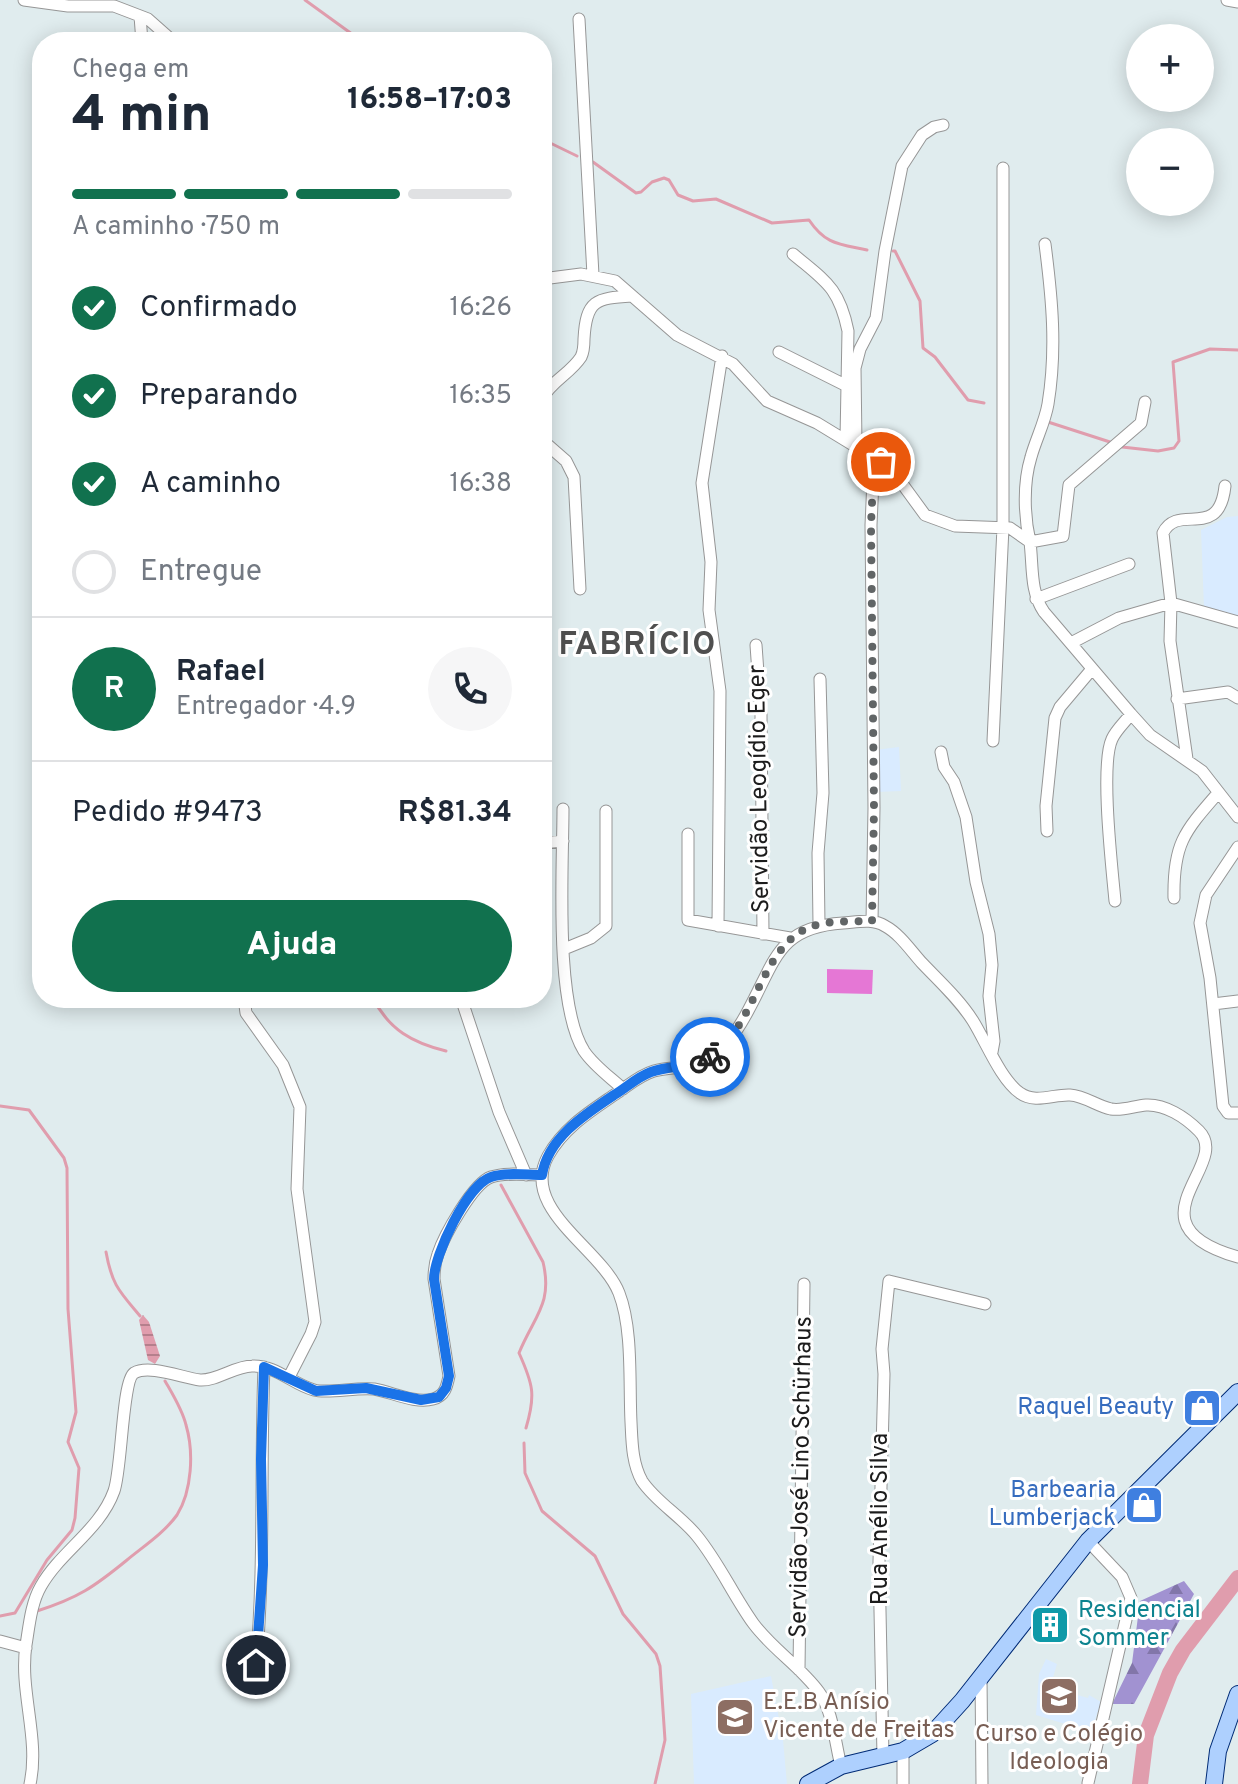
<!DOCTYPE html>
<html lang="pt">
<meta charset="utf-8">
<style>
:root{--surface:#fff;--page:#f6f6f7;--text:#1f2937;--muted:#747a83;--line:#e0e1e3;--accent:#11714e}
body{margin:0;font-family:Overpass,sans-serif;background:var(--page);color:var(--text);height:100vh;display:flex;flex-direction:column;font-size:30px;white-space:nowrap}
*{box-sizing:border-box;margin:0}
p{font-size:26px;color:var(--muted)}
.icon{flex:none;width:44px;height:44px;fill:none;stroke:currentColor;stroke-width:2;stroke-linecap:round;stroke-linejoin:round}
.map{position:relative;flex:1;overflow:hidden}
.drawer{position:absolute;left:32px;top:32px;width:520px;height:976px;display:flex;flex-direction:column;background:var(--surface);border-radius:32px;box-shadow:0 4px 20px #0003}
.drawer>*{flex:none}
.tools{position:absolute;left:1126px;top:24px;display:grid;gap:16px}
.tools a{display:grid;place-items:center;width:88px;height:88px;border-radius:50%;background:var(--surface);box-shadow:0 4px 20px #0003;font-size:40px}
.pin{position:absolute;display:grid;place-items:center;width:68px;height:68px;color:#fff;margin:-34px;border:4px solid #fff;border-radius:50%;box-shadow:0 2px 8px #0007}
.courier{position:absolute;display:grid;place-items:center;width:80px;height:80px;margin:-40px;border:6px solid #1a73e8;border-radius:50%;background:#fff;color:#222;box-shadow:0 2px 10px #0007}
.overview em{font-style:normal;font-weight:800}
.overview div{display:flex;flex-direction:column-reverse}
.overview{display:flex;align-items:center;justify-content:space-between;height:136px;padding:0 40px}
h1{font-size:52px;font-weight:800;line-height:60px}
.bar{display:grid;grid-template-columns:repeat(4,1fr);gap:12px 8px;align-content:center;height:96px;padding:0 40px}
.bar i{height:10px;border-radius:6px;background:var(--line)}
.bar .selected{background:var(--accent)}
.bar p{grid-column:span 4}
.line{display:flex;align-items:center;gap:20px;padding:0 40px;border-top:2px solid var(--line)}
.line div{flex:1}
.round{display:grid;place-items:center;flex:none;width:84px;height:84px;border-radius:42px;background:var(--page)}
ol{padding:0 40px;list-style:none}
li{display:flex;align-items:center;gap:24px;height:88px}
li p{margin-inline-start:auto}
li .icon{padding:8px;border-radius:50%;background:var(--accent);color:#fff;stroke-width:4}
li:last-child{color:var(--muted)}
li i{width:44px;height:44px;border:4px solid var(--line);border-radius:50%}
.button{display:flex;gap:16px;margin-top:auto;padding:16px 40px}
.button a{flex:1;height:92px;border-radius:48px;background:var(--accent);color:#fff;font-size:32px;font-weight:800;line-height:92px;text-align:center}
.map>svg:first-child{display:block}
.education{fill:#d9ebff}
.forest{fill:url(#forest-firs)}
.pitch{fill:#e577d5}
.water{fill:url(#water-rules)}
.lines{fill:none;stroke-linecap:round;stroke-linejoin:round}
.stream{stroke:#e09dad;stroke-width:3}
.river{stroke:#e09dad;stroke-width:16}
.street-casing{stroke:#969696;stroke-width:13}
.secondary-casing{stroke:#002b76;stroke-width:18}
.street{stroke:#fff;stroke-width:11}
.secondary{stroke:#aed0fe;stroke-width:16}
.done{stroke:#616566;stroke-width:8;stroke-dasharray:0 14.4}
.route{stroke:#1a73e8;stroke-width:10}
.labels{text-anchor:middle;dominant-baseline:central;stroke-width:6;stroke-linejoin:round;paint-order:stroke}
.street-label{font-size:24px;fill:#1c1c1c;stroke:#fff}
.shop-label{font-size:24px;fill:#366cbe;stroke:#fff;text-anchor:end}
.culture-label{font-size:24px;fill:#0d838f;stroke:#fff;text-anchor:start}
.education-label{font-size:24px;fill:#785e54;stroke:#fff;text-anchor:start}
.district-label{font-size:32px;font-weight:bold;letter-spacing:2px;fill:#4f4f4f;stroke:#fff}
</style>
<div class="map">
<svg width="1238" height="1784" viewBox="0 0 1238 1784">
<defs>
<pattern id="forest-firs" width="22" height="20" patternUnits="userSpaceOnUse" patternTransform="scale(2)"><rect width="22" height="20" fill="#a192d1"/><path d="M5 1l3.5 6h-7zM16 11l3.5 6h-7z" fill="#8276a9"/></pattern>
<pattern id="water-rules" width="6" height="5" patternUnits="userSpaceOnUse" patternTransform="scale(2)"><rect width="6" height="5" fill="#e09dad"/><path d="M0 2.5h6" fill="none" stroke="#b57f8c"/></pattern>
</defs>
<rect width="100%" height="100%" fill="#e0ecee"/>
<path class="education" d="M 1238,516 L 1238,617 L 1204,608 L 1201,530 L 1227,517 Z
M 899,747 L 901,791 L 876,792 L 875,750 Z
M 1046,1659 L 1057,1664 L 1050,1687 L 1088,1698 L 1089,1695 L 1101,1702 L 1091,1732 L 1036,1715 L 1039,1674 Z
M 771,1676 L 783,1740 L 787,1784 L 694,1784 L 691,1694 Z"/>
<path class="forest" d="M 1184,1581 L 1194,1594 L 1134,1704 L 1112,1704 L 1132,1663 L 1140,1601 Z"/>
<path class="pitch" d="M 827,969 L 873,970 L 872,994 L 827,993 Z"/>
<path class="water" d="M 143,1315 L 149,1322 L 160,1356 L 155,1364 L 148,1360 L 139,1320 Z"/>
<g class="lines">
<path class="stream" d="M 305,0 L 363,42
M 542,139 L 577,156
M 593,162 L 636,193 L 641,192 L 652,182 L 664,178 L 669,180 L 678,195 L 693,201 L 716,199 L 772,223 L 809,220 C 826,245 839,244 867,250
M 893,251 L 895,251 L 920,301 L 923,348 L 935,357 L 968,400 L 984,403
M 1048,422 L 1110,442
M 1122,447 L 1158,451 L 1174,448 L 1179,441 L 1173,362 L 1210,349 L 1238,350
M 373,998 C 389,1030 413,1043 446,1051
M 0,1106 L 29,1110 L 64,1158 L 67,1168 L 68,1309 L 76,1412 L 68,1442 L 79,1468 L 75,1518 L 72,1530 L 47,1560 L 15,1613 L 0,1616
M 501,1185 L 543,1262 C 553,1304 534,1316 519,1353 C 533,1384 536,1395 526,1428
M 106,1252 C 112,1285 119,1291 140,1316
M 524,1443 L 525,1473 L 542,1511 L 595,1556 L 623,1614 L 656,1654 L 660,1666 L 665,1740 L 655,1784
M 37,1611 C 78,1598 94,1587 127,1560 C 144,1546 164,1533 177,1515 C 192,1491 194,1452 186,1425 C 182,1409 173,1395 165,1381"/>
<path class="river" d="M 1140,1784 L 1146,1735 L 1170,1673 L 1183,1650 L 1238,1578"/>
<defs>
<path id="street" d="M 24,0 L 68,6 L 114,6 L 148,19 L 174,42
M 1227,0 L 1238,2
M 140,16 L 142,42
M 579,19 L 593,275
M 1045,244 C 1052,298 1057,349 1048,404 C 1045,422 1036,439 1031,457 C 1023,483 1024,516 1030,542 L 1063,536 L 1069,485 L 1141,423 L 1145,402
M 793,254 C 825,281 839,287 848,331 L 846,439
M 542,279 L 581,274 L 615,281 L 677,335 L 733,364 L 767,401 L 817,423 L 881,462 L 898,478 L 925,515 L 955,526 L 1010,528 L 1030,542 C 1033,566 1030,592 1044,612 L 1131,714 L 1150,735 L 1202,771 L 1238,817
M 779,352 L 845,385
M 542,399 C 551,381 570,374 581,357 C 584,351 584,345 584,339 C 586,300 596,298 632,296
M 542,440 L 566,461 L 574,477 L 580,589
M 856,445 L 855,368 L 860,349 L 876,318 L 885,251 L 902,166 L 922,135 L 934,127 L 943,125
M 1036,599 L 1129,564
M 1071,643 L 1119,618 L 1171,603 L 1238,622
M 756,645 L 761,715 L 763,934
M 1177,699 L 1228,692 L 1238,698
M 993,741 L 1003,527 L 1003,168
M 941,752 L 944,767 L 954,782 L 966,817 L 976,882 L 989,934 L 992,965 L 989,996 L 994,1041 L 992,1052
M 1187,759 L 1170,641 L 1171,603 L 1163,533 C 1178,502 1219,542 1225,486
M 563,809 C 563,867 554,1003 584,1051 C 594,1066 610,1077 623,1089
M 1047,831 L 1046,806 L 1055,718 L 1060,707 L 1092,669
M 688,834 L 688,920 L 790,938
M 542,843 L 563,841
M 1238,847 L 1206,895 L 1200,923 L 1210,978 L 1223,1106 L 1228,1113 L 1238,1113
M 1174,898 C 1173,844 1184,832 1218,793
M 1115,901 C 1112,868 1100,765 1112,739 C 1116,730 1125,722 1131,714
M 872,921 L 874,808 L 871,525 L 874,458
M 819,924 L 818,853 L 823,793 L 820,679
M 718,926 L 720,691 L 709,610 L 711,562 L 702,483 L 722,356
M 564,949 L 591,938 L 606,926 L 606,811
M 244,998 L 246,1013 L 283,1065 L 300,1107 L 297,1189 L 315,1322 L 311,1334 L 289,1377
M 461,998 L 499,1112 L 526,1175
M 1213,1004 L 1238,1001
M 1088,1541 L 1122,1577 L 1131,1598 L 1088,1783
M 0,1641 L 26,1648
M 256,1665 C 265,1566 260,1467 264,1367
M 799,1670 L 804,1284
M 981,1676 L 982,1784
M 903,1751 L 903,1784
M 883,1757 L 879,1562 L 884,1374 L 882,1349 L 889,1281 L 985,1304
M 841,1766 C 835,1743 833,1711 819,1692 C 800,1666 772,1649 753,1623 C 733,1595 719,1563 697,1536 C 681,1516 656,1502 642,1481 C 632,1463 632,1442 631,1422 C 629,1383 633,1329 619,1293 C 602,1249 519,1209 548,1156 C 564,1127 591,1111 617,1093 C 629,1085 640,1075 654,1071 C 665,1068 677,1068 688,1066 C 719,1060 736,1034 749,1009 C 776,959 779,927 843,923 C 857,922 873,918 885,926 C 900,934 911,951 922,963 C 940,982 959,999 973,1021 C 986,1042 1001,1080 1020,1093 C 1035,1104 1054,1094 1070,1095 C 1085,1096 1097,1106 1111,1109 C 1123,1111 1134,1106 1146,1105 C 1165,1104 1185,1117 1199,1131 C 1233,1165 1123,1224 1238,1257
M 30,1784 C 40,1738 19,1691 26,1645 C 29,1627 31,1603 41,1586 C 61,1551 100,1530 114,1491 C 122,1469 122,1381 134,1373 C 149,1364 183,1378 200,1380 C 217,1381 235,1366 252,1366 C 276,1365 292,1384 314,1390 C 328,1394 356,1387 374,1389 C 392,1392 415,1404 433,1399 C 445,1396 447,1386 449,1376 L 434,1279 C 434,1270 435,1262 438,1254 C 444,1236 473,1183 491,1177 C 507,1172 526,1175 542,1175"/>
<path id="secondary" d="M 808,1784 L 841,1766 L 903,1751 L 932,1734 L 962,1701 L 1088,1541 L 1238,1392
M 1214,1784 L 1218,1751 L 1238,1694"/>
</defs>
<use href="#street" class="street-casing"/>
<use href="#secondary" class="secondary-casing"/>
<use href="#street" class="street"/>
<use href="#secondary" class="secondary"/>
</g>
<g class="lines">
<path class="done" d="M 710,1057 C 758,1025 760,941 816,925 C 834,920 854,922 872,921 L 874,808 L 871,525 L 874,458 L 881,462"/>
<path class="route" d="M 256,1665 L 263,1565 L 261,1459 L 264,1367 L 316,1391 L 366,1388 L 421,1400 L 439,1397 L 446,1388 L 449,1376 L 434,1279 C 434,1255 467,1185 491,1177 C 507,1172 526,1175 542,1175 C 548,1138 584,1115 614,1095 C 626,1088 637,1077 651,1072 C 670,1065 691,1068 710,1057"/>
</g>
<defs>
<symbol id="shop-square" viewBox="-11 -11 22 22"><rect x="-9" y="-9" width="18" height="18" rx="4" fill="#3f7fe0" stroke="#fff"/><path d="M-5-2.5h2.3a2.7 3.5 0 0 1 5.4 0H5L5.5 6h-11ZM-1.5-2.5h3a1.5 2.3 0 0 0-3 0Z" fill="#fff"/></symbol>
<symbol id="building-square" viewBox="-11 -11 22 22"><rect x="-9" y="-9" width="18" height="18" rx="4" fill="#0f9aa8" stroke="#fff"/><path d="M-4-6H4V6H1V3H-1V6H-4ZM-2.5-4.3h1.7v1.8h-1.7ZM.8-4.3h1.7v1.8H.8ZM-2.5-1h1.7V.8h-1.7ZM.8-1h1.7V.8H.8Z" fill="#fff"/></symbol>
<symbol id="school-square" viewBox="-11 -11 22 22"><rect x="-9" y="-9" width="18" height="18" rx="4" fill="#8d6e63" stroke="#fff"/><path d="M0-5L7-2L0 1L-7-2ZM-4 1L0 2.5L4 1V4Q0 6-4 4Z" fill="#fff"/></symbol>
</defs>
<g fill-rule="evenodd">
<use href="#shop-square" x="1180" y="1386" width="44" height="44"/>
<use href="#shop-square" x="1122" y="1483" width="44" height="44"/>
<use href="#building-square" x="1028" y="1603" width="44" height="44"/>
<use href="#school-square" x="1037" y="1674" width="44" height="44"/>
<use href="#school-square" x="713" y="1695" width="44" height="44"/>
</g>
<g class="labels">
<g class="street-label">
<text transform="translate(760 789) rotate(-91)">Servidão Leogídio Eger</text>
<text transform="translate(802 1477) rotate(-89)">Servidão José Lino Schürhaus</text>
<text transform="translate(881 1519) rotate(-90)">Rua Anélio Silva</text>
</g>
<g class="shop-label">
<text x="1174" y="1408">Raquel Beauty</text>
<text x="1116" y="1491">Barbearia<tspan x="1116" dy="28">Lumberjack</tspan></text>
</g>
<g class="culture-label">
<text x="1078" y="1611">Residencial<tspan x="1078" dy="28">Sommer</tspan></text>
</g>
<g class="education-label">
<text x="763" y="1703">E.E.B Anísio<tspan x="763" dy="28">Vicente de Freitas</tspan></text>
<text x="1059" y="1735" text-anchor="middle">Curso e Colégio<tspan x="1059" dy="28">Ideologia</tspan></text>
</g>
<g class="district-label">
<text x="638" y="646">FABRÍCIO</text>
</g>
</g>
</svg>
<div class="tools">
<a>+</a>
<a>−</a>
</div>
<div class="pin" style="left:881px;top:462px;background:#ea580c"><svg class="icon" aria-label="bag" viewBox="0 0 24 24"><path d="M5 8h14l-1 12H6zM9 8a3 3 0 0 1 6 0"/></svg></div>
<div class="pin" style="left:256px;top:1665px;background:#1f2937"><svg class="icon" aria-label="home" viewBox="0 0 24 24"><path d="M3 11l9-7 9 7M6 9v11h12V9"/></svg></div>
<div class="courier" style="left:710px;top:1057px"><svg class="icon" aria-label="bike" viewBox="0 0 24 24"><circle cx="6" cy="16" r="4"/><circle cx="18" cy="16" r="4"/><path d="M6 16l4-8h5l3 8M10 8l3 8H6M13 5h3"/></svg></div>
<section class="drawer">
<div class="overview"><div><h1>4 min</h1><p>Chega em</p></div><em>16:58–17:03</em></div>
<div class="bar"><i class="selected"></i><i class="selected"></i><i class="selected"></i><i></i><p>A caminho · 750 m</p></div>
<ol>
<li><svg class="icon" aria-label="check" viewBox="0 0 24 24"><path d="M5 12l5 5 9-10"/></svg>Confirmado<p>16:26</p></li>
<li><svg class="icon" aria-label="check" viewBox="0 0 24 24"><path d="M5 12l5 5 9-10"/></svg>Preparando<p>16:35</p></li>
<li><svg class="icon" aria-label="check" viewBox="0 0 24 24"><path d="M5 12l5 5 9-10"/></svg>A caminho<p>16:38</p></li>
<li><i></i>Entregue</li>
</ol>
<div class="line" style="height:144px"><b class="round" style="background:var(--accent);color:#fff">R</b><div><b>Rafael</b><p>Entregador · 4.9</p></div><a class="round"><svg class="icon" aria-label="phone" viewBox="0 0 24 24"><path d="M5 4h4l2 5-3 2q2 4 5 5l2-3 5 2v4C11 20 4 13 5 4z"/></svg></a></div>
<div class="line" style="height:104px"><div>Pedido #9473</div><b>R$81.34</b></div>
<div class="button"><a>Ajuda</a></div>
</section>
</div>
